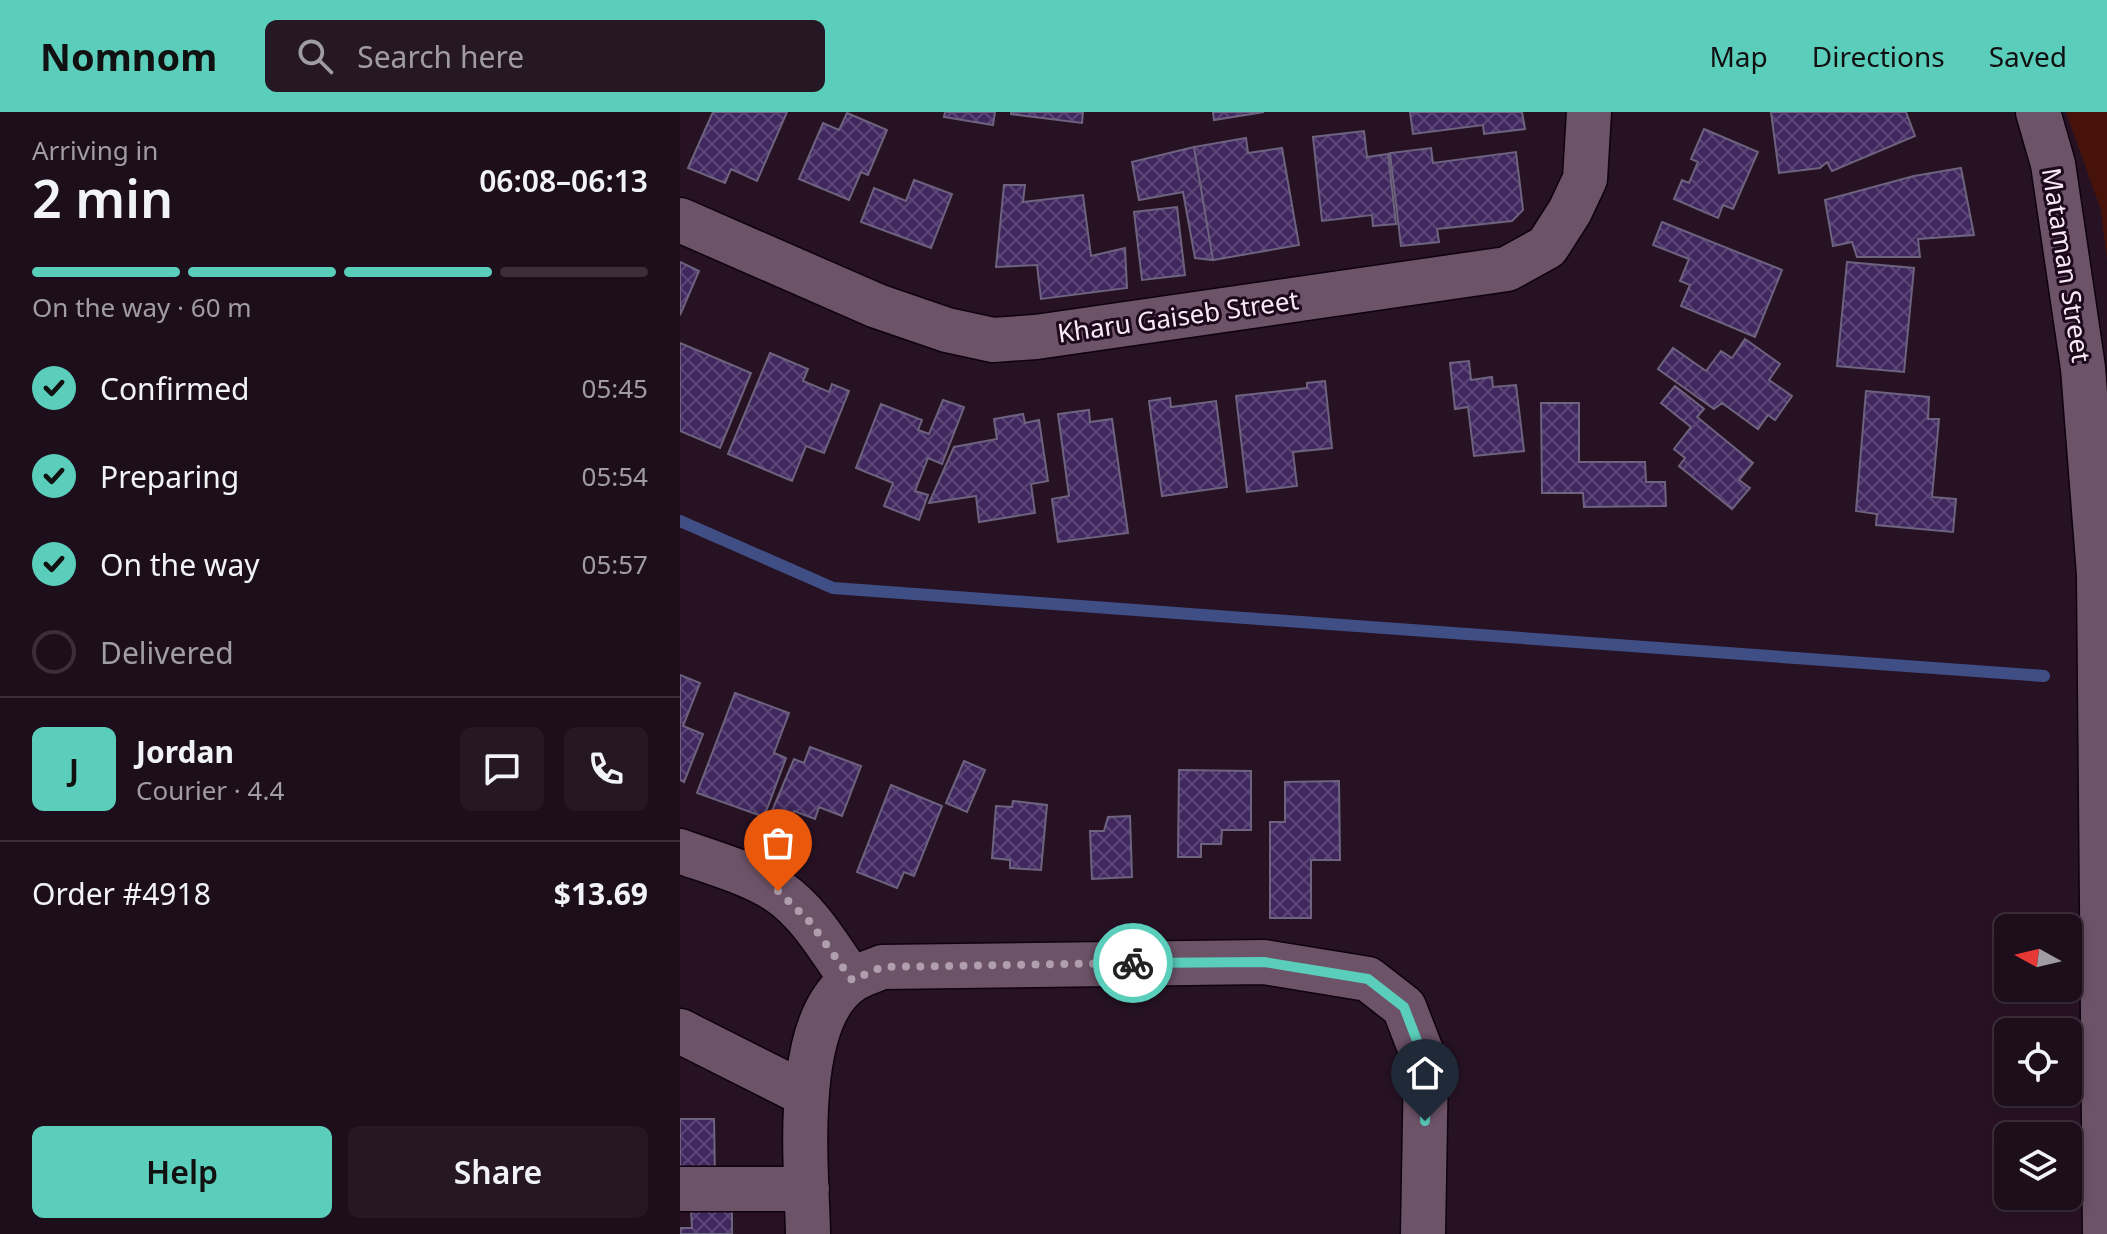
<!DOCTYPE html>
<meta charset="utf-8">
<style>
:root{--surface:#1d0e1b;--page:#251724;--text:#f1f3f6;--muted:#a09ca3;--line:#3b2e3a;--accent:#5bcebb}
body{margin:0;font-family:"Noto Sans",sans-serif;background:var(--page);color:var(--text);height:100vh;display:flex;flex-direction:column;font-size:30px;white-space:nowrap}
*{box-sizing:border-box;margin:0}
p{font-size:26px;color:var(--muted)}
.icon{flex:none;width:44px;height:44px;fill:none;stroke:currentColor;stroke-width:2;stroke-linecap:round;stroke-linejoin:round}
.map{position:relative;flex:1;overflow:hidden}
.side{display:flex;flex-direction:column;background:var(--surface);width:680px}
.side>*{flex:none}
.needle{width:52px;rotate:278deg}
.tools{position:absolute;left:1314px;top:802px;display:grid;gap:16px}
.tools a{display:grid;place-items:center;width:88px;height:88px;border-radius:12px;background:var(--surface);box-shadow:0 4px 12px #0003,0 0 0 2px var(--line);font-size:40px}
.pin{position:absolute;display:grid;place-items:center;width:68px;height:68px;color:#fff;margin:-82px -34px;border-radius:50% 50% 50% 0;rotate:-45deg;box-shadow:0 0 8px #0007}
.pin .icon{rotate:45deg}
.courier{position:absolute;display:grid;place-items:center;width:80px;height:80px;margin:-40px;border:6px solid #5bcebb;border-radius:50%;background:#fff;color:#222;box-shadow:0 2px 10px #0007}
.head em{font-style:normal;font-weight:600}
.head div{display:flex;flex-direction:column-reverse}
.head{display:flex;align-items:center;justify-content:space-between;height:136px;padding:0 32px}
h1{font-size:52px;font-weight:600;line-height:60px}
.bar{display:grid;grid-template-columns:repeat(4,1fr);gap:12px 8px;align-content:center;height:96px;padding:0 32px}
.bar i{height:10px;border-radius:6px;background:var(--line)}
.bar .selected{background:var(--accent)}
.bar p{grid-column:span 4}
.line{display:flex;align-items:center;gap:20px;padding:0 32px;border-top:2px solid var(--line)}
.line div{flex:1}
.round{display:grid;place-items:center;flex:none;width:84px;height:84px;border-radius:12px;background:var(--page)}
ol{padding:0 32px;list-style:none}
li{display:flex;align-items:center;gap:24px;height:88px}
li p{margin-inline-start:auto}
li .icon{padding:8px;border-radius:50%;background:var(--accent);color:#111;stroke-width:4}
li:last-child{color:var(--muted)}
li i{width:44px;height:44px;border:4px solid var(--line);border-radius:50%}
.action{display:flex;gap:16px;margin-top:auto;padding:16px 32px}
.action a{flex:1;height:92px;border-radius:12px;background:var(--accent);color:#111;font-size:32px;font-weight:600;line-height:92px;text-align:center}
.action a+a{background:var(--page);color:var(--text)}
header{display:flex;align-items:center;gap:48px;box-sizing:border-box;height:112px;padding:0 40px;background:var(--accent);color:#111}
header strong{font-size:38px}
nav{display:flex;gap:44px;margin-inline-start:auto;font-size:28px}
.search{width:560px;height:72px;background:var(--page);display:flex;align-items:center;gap:20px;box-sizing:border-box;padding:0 28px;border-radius:12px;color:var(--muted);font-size:30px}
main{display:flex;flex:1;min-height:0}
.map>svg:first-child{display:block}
.green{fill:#471209}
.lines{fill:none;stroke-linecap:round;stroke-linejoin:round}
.stream{stroke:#404e86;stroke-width:12}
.building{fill:url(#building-cross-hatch);stroke:#6d637f;stroke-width:2}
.minor-casing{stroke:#0f010d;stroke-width:47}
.minor{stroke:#6d5368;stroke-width:44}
.done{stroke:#b09eac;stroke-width:8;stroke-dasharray:0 14.4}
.route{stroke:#5bcebb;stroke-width:10}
.labels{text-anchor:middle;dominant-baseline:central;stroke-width:6;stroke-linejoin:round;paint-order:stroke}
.street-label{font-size:26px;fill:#f9e9f6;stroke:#1d091b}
</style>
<header>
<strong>Nomnom</strong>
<div class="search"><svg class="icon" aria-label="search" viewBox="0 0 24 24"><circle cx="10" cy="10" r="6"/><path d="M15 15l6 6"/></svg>Search here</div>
<nav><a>Map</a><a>Directions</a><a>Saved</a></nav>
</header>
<main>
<section class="side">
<div class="head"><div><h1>2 min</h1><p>Arriving in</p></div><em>06:08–06:13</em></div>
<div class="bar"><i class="selected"></i><i class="selected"></i><i class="selected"></i><i></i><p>On the way · 60 m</p></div>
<ol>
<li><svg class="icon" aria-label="check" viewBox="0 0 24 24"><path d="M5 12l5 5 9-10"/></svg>Confirmed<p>05:45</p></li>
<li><svg class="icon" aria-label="check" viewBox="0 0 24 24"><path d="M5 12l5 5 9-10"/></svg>Preparing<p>05:54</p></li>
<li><svg class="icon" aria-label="check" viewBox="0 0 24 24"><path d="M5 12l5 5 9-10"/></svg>On the way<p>05:57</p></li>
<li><i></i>Delivered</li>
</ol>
<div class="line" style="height:144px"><b class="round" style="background:var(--accent);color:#111">J</b><div><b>Jordan</b><p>Courier · 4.4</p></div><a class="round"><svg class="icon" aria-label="chat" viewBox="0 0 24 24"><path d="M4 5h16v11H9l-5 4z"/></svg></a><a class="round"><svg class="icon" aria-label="phone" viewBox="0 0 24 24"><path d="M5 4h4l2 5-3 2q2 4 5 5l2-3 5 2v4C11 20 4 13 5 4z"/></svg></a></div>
<div class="line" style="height:104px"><div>Order #4918</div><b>$13.69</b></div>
<div class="action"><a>Help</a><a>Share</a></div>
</section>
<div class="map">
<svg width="1427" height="1122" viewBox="0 0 1427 1122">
<defs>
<pattern id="building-cross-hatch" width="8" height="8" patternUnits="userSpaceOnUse" patternTransform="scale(2)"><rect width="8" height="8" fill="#40285f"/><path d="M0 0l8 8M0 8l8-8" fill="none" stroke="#5c4777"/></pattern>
</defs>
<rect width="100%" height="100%" fill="#271224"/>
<path class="green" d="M 1386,0 L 1427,0 L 1427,149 L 1421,98 Z"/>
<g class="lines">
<path class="stream" d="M 0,409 L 153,476 L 1364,564"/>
</g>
<path class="building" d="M 33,0 L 107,0 L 77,69 L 51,57 L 45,71 L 8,56 Z
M 265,0 L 315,0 L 313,13 L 264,5 Z
M 331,0 L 403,0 L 402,11 L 331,2 Z
M 533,0 L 584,0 L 534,8 Z
M 730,0 L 842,0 L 845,17 L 804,22 L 803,13 L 733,22 Z
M 1091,0 L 1226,0 L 1235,24 L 1152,59 L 1147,50 L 1140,56 L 1099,61 Z
M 167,1 L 207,18 L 188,63 L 181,60 L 169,88 L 119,67 L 143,11 L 159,18 Z
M 1024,17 L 1078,40 L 1053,97 L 1043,93 L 1038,106 L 994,87 L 1002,68 L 1009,71 L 1018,50 L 1011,47 Z
M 684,19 L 687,45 L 708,42 L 716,112 L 693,114 L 692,103 L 642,109 L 633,25 Z
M 566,26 L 568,41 L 602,36 L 619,133 L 533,148 L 514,35 Z
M 514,35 L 533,148 L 515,146 L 503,80 L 459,88 L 452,50 Z
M 751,36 L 753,51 L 836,40 L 843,98 L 832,109 L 757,117 L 759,130 L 721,134 L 710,41 Z
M 1281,56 L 1294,123 L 1238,127 L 1240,145 L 1177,145 L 1172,130 L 1153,134 L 1145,88 L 1234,64 Z
M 234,68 L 272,82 L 251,136 L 181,110 L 194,76 L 226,89 Z
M 324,73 L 345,73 L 343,90 L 403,83 L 411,144 L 445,136 L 447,176 L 361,187 L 357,153 L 316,155 Z
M 497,95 L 505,163 L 462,168 L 454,100 Z
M 982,110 L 1102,158 L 1075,225 L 1001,194 L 1010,173 L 1000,169 L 1009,147 L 973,133 Z
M 0,150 L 19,159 L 0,203 Z
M 1167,150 L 1234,156 L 1224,260 L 1157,254 Z
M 1065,227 L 1100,252 L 1089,268 L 1112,284 L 1095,308 L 1088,303 L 1078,317 L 1042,291 L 1034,297 L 978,257 L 993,236 L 1026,259 L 1041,239 L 1052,246 Z
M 0,231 L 71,261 L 40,336 L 0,319 Z
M 90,241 L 128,257 L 123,269 L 149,280 L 152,272 L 169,279 L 144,341 L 126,334 L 112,369 L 48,342 Z
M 789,249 L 791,268 L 812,265 L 813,275 L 836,273 L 844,339 L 794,344 L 788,295 L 775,297 L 770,251 Z
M 645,269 L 652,336 L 613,340 L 617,374 L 567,380 L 556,284 L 627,276 L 627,271 Z
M 995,274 L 1024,297 L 1017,305 L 1073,351 L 1059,368 L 1070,376 L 1052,397 L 999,354 L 1005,346 L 994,337 L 1011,315 L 981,291 Z
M 1186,279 L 1249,285 L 1248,307 L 1259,307 L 1252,385 L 1276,387 L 1273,420 L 1196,413 L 1197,402 L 1176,399 Z
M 490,286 L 491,295 L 536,289 L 547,375 L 482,384 L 469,289 Z
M 263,288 L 284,295 L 262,352 L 248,346 L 235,379 L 248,383 L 239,408 L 204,394 L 213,371 L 176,356 L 201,292 L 242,308 L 238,318 L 249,322 Z
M 861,291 L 899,291 L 899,350 L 965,350 L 966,370 L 985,370 L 986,394 L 904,395 L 903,381 L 862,381 Z
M 409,298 L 410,310 L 432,307 L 448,421 L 378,430 L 372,387 L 389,384 L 378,302 Z
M 343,302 L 345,311 L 359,308 L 368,369 L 351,372 L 355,401 L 299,410 L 296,384 L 249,391 L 274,335 L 317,327 L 314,307 Z
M 0,563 L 20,571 L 3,614 L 23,622 L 4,670 L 0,668 Z
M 55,581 L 109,601 L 94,641 L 106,646 L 84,705 L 17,681 Z
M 130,635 L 181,654 L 162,704 L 139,695 L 135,707 L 114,699 L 112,706 L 92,699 L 114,647 L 124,651 Z
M 284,649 L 305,658 L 287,700 L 266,691 Z
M 499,658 L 571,659 L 571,718 L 542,718 L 541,732 L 521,732 L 521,745 L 498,745 Z
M 659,669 L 660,748 L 631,748 L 631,806 L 590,806 L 590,710 L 605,710 L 605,670 Z
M 211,673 L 262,694 L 234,764 L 224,760 L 217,776 L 177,760 Z
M 333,689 L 367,693 L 361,758 L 330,756 L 330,748 L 312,746 L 316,694 L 332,695 Z
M 450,704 L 452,765 L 412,767 L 410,719 L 424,719 L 428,705 Z
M 0,1007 L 34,1007 L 35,1064 L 0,1064 Z
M 11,1097 L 52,1097 L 52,1122 L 0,1122 L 0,1116 L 12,1116 Z"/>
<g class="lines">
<defs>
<path id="minor" d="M 1358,0 L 1373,52 L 1403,256 L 1419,462 L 1425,1122
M 0,108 L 197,194 L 267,218 L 313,228 L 356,225 L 827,157 L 867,135 L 890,99 L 905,67 L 909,0
M 0,739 C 32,751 71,761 99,780 C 130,801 150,838 172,868
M 0,919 L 125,982
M 0,1077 L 127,1077
M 128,1122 C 127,1057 110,906 174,867 C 182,862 193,859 202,855 L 584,850 L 688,867 L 724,895 L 746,952 L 743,1122"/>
</defs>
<use href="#minor" class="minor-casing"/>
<use href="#minor" class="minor"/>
</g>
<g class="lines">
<path class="done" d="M 98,779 L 130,810 L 172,868 L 202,855 L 453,851"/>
<path class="route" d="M 453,851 L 584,850 L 688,867 L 724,895 L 746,952 L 745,1009"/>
</g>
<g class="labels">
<g class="street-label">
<text transform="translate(1387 153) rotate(81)">Mataman Street</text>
<text transform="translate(498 204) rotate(-8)">Kharu Gaiseb Street</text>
</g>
</g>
</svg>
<div class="tools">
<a><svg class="needle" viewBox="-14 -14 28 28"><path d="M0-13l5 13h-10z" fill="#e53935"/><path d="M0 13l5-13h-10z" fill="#a09ca3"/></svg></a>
<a><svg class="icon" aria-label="locate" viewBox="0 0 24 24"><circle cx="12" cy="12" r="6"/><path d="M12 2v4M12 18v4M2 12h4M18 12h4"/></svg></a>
<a><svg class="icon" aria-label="layers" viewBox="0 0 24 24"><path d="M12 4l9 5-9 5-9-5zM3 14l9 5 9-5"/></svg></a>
</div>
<div class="pin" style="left:98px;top:779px;background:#ea580c"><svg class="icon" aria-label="bag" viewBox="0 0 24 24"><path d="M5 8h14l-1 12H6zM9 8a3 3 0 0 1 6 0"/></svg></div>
<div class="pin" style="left:745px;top:1009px;background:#1f2937"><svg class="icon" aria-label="home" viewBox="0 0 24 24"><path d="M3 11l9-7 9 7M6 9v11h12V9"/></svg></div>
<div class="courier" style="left:453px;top:851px"><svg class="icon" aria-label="bike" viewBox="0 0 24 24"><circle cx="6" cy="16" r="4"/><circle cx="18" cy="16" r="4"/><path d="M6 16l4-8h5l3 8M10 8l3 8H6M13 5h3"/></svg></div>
</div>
</main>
